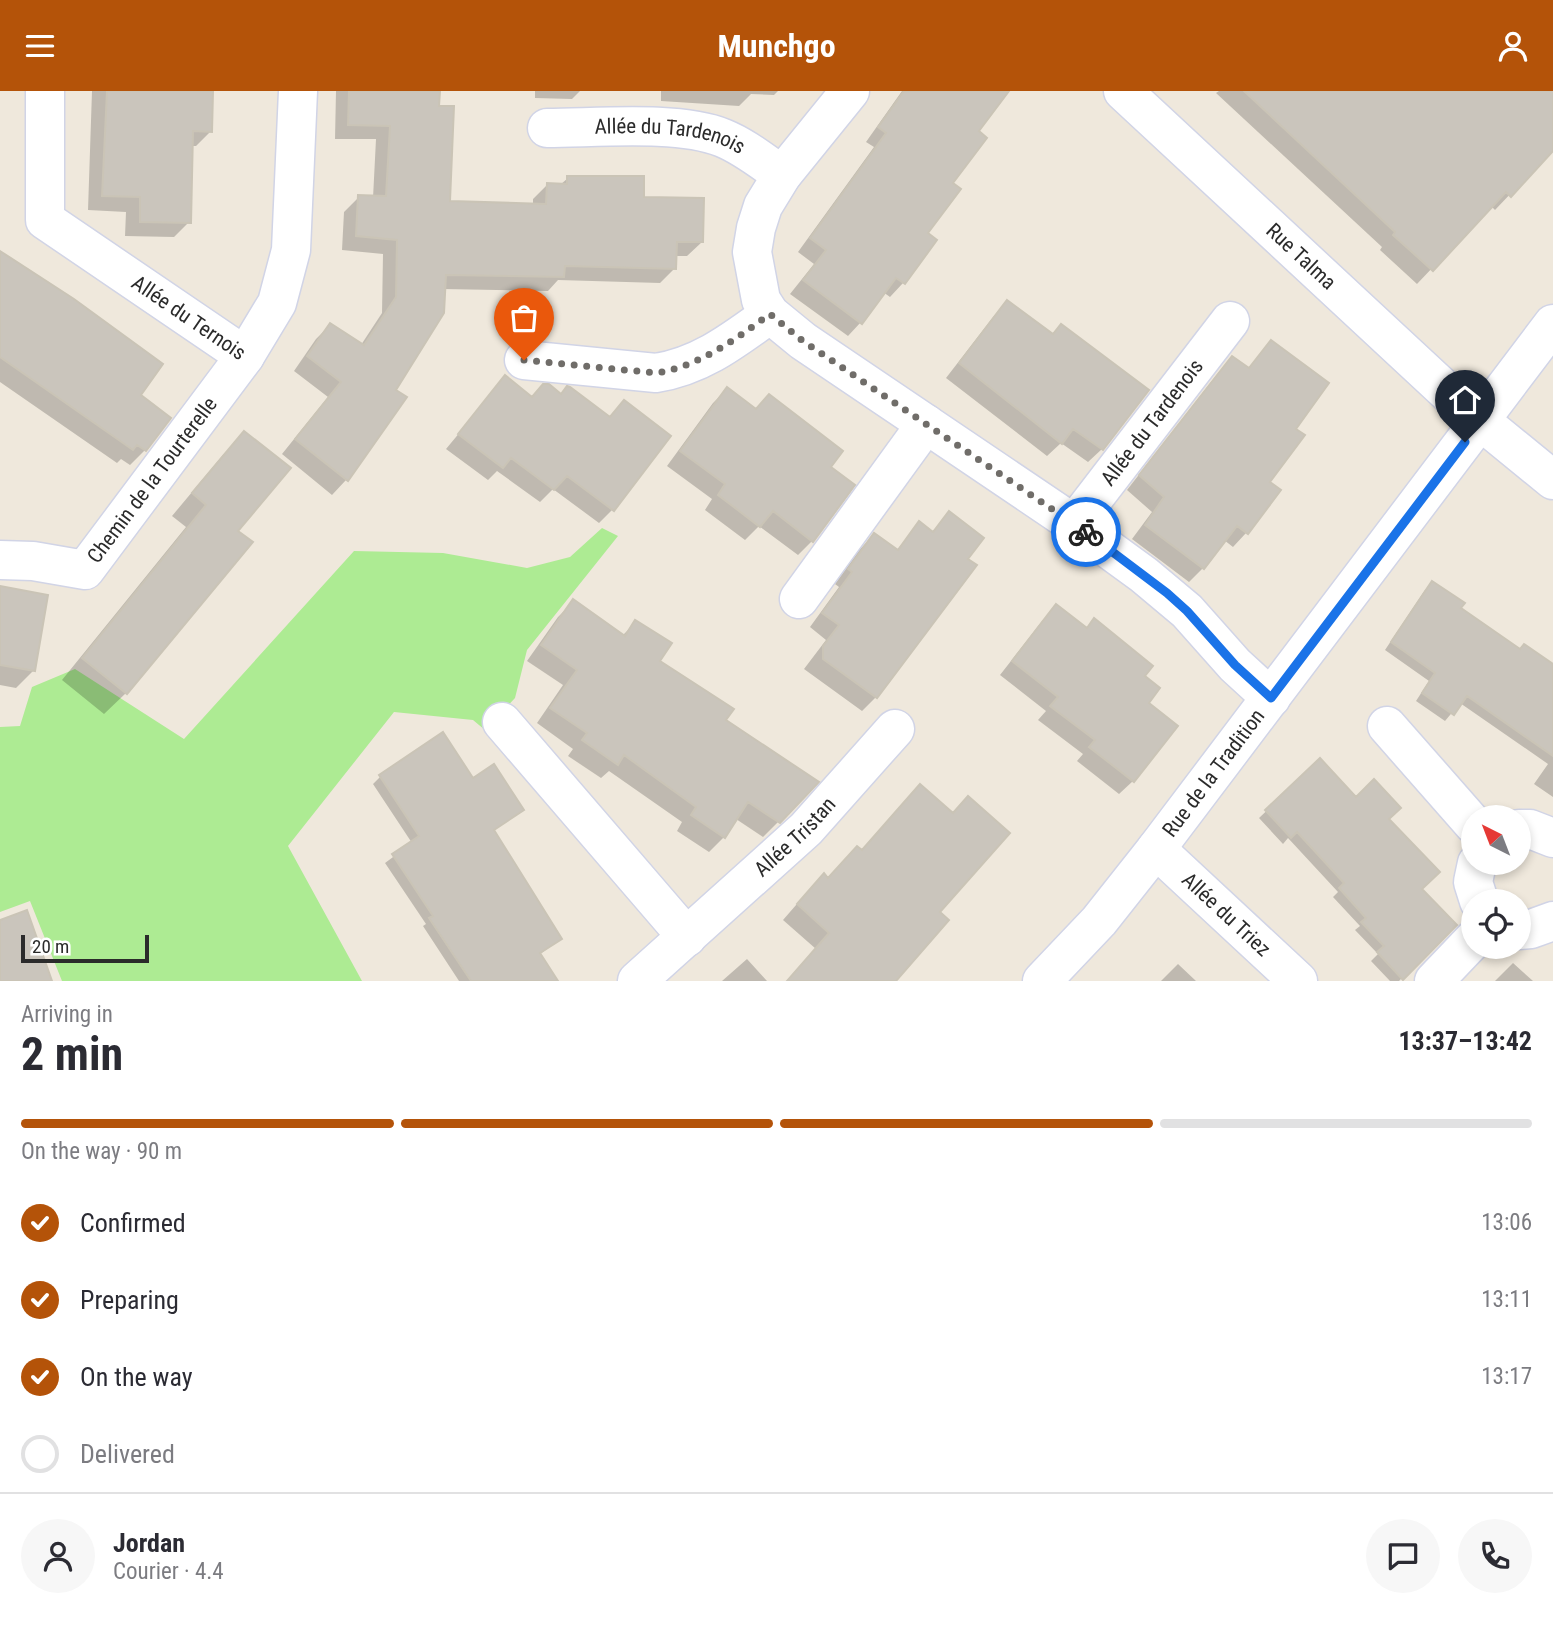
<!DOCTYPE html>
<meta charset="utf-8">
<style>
:root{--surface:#fff;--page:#f7f7f7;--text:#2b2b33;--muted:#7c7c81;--line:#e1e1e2;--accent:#b45309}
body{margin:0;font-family:"Roboto Condensed",sans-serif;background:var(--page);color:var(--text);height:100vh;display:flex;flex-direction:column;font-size:26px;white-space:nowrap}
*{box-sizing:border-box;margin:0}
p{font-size:23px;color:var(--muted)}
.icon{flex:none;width:38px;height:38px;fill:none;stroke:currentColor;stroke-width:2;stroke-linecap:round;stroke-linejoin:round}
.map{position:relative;height:890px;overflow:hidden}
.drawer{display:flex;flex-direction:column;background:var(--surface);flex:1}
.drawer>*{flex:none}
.needle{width:46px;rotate:318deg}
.tools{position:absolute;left:1461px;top:714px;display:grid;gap:14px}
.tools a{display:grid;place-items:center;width:70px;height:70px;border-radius:50%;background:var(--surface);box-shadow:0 4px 10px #0003;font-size:35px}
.scale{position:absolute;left:21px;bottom:18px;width:128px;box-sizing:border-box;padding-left:7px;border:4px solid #2b2b2b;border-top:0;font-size:19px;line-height:24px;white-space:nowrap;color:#2b2b2b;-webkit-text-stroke:5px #fff;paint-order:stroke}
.pin{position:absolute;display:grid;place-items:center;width:60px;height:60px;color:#fff;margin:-72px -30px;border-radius:50% 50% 50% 0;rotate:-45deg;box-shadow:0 0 7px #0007}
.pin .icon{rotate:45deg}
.courier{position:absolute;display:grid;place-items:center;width:70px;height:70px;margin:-35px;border:5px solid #1a73e8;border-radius:50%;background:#fff;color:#222;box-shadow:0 2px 9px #0007}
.summary em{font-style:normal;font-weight:700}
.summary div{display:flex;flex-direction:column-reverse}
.summary{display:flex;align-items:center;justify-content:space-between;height:119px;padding:0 21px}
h1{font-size:46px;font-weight:700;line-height:52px}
.bar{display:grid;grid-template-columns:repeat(4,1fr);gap:10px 7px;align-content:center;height:84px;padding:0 21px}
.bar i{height:9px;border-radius:5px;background:var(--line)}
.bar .current{background:var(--accent)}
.bar p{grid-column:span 4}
.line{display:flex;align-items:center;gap:18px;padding:0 21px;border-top:2px solid var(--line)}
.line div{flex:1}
.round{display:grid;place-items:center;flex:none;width:74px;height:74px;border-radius:37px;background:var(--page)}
ol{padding:0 21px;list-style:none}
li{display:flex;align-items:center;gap:21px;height:77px}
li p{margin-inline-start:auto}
li .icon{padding:7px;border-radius:50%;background:var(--accent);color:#fff;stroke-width:4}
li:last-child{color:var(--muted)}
li i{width:38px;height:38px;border:4px solid var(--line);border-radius:50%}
header{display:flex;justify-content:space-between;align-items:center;height:91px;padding:0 21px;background:var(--accent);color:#fff;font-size:32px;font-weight:700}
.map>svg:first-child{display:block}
.green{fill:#adeb93}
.shadow{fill:#0003}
.building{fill:#cac5bc;stroke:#cac4b6;stroke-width:2}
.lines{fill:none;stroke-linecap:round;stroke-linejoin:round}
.minor-casing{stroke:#d1d4e6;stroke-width:41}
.minor{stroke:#fff;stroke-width:38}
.done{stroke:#706d69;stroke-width:7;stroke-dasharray:0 12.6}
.route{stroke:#1a73e8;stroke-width:9}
.labels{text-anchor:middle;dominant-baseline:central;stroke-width:6;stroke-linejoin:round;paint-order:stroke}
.street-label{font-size:21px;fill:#2b2b2b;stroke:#fff}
</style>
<header><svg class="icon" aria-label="menu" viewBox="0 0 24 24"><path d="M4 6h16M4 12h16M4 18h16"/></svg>Munchgo<svg class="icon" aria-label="person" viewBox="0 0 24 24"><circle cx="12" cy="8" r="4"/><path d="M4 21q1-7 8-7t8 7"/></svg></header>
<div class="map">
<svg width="1553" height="890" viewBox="0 0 1553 890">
<rect width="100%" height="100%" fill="#efe8dc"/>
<path class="green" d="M 602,437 L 618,445 L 527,559 L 515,607 L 485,639 L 473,629 L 394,621 L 288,755 L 362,890 L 62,890 L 30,810 L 0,821 L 0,636 L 20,635 L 32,596 L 75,578 L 184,648 L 354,460 L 443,462 L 527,477 L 570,466 Z"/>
<path class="shadow" d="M 92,0 L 212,0 L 211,40 L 196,55 L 191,55 L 189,131 L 174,146 L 125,145 L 126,121 L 88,119 Z
M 336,0 L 438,0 L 438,17 L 448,112 L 533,114 L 533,108 L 547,94 L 560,94 L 568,87 L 642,108 L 702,151 L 687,165 L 675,165 L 675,177 L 660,192 L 558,189 L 548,200 L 443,198 L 394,299 L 404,306 L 346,389 L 332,404 L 282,363 L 328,306 L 294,280 L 316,248 L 330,234 L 361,254 L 382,222 L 383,163 L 342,159 L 344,121 L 359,106 L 373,107 L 376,48 L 335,48 Z
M 535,0 L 580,0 L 572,8 L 535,7 Z
M 658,0 L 778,0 L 774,4 L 751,3 L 739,15 L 661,10 L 661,0 Z
M 902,0 L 1006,0 L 976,40 L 926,143 L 935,149 L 903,192 L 890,206 L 883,201 L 861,231 L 848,245 L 790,203 L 814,173 L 798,161 L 874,56 L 866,51 Z
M 1219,0 L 1553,0 L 1553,58 L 1495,119 L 1491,115 L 1417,193 L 1380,159 L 1382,156 L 1216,2 Z
M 0,160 L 138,304 L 145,359 L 130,374 L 121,368 L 117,372 L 0,291 Z
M 1007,211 L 1051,244 L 1061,235 L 1102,358 L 1088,371 L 1061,352 L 1047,365 L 946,287 L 994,225 Z
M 1271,252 L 1294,338 L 1268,392 L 1278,399 L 1246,442 L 1233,456 L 1224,449 L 1203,477 L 1189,491 L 1132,448 L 1152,421 L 1127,399 L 1219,281 L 1232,268 L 1248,278 Z
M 505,287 L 531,307 L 609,327 L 624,311 L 668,345 L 612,419 L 599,432 L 553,398 L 540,411 L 497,380 L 488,389 L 446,358 Z
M 727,298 L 755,319 L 769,305 L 829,376 L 812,450 L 798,464 L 759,435 L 745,449 L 705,419 L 712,408 L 667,375 L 713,312 Z
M 244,342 L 236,440 L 126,602 L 104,623 L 62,589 L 186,436 L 172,425 L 223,364 Z
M 949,423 L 965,468 L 876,606 L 862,620 L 804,578 L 826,549 L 810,536 L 839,496 L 835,493 L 860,458 L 874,444 L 896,460 L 919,433 L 931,442 Z
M 1433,492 L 1459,518 L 1519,560 L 1553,575 L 1553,706 L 1534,693 L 1548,673 L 1460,612 L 1445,630 L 1416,610 L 1429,590 L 1385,559 L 1425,499 Z
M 0,497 L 33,580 L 16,597 L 0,594 Z
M 573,511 L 622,545 L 636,531 L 657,570 L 724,630 L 778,731 L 763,746 L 736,728 L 724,746 L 709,761 L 677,740 L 682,731 L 609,680 L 601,687 L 568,665 L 573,658 L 537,632 L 563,594 L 527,570 L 558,526 Z
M 1056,516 L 1143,585 L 1146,612 L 1133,690 L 1119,703 L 1077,670 L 1083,663 L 1038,629 L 1046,620 L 1000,584 L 1043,529 Z
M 443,644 L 473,690 L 522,719 L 493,740 L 560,848 L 539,864 L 556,890 L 459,890 L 423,835 L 426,833 L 385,772 L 412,752 L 373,693 L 380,686 Z
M 1320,669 L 1356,708 L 1387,728 L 1420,798 L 1454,834 L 1399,890 L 1390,890 L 1371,870 L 1378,863 L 1355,839 L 1360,835 L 1333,806 L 1338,801 L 1288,747 L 1283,753 L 1259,727 Z
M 803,806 L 938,822 L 893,890 L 787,890 L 816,858 L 783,829 Z
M 747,868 L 767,890 L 722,890 Z
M 1513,872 L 1533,890 L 1495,890 Z
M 1178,873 L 1196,890 L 1161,890 Z"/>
<path class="building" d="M 107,0 L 213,0 L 212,41 L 193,40 L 191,132 L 140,131 L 140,106 L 102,105 Z
M 349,0 L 440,0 L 439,15 L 454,15 L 450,110 L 546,113 L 547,92 L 567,93 L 567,85 L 644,85 L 644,106 L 704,107 L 703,151 L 677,151 L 676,178 L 565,175 L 564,186 L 446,184 L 444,222 L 396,299 L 407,306 L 348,390 L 295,348 L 341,291 L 307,265 L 330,232 L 364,254 L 396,206 L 397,149 L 356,145 L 358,104 L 386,105 L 390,35 L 348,34 Z
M 904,0 L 1009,0 L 979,40 L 987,47 L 953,92 L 961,98 L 928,142 L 937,149 L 905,193 L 896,187 L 862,233 L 803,189 L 826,159 L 810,147 L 886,42 L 878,36 Z
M 1244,0 L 1553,0 L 1553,60 L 1511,106 L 1506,101 L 1433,180 L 1393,144 L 1395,141 Z
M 0,160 L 74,208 L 163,273 L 141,304 L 171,327 L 146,360 L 137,354 L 133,359 L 0,266 Z
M 1007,209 L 1053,243 L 1061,233 L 1149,299 L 1103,359 L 1073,338 L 1062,353 L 959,272 Z
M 1271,249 L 1329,292 L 1296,338 L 1305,344 L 1270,391 L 1281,399 L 1248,443 L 1237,435 L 1204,478 L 1145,434 L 1164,406 L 1139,384 L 1232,265 L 1249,277 Z
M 505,284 L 532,306 L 543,293 L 549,293 L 561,303 L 567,295 L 570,296 L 610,326 L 624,309 L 671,345 L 614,420 L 567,385 L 554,399 L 511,367 L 503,377 L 458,343 Z
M 727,296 L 756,318 L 769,303 L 843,360 L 831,376 L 855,394 L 813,451 L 773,420 L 760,436 L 718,404 L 725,393 L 680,360 Z
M 244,340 L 291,377 L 238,440 L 253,451 L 127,603 L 82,567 L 206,414 L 192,402 Z
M 949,420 L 984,447 L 968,468 L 977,474 L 877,607 L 823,568 L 823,555 L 839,534 L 822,522 L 852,481 L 848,478 L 874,442 L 898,459 L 919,430 L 933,441 Z
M 1432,490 L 1465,512 L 1461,517 L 1520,558 L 1524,553 L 1553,573 L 1553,665 L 1467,605 L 1454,624 L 1422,602 L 1435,582 L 1391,551 Z
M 0,495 L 48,504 L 35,580 L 0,574 Z
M 573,508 L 625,545 L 635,529 L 672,552 L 660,570 L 734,618 L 726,629 L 819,691 L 780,732 L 748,711 L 725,747 L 691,724 L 696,716 L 624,664 L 618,674 L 582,649 L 587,642 L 550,617 L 577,579 L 541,554 Z
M 1056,513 L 1087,537 L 1094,527 L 1153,575 L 1145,585 L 1160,597 L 1149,612 L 1178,635 L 1134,691 L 1089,656 L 1095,649 L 1050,615 L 1058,606 L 1012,570 Z
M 443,641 L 473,687 L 494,673 L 524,719 L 494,739 L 562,848 L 540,862 L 558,890 L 471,890 L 429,827 L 433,825 L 392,763 L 419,745 L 379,684 Z
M 1320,667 L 1356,706 L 1374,688 L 1401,717 L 1389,728 L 1440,781 L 1422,798 L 1457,834 L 1403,889 L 1377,861 L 1384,855 L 1361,831 L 1366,827 L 1339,797 L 1344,792 L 1297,741 L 1291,747 L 1265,719 Z
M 920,693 L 953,722 L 968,705 L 1010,742 L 940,821 L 949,829 L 896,890 L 787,890 L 829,842 L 797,813 L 824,782 L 828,787 L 857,755 L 862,759 Z
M 27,819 L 52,890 L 0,890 L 0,829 Z"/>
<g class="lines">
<defs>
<g id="minor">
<path id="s1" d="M 45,0 L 45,129 L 245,265 L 277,212 L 291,159 L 298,0"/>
<path d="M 850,0 L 782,84 L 763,115 L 756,137 L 752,161 L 761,209 L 770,223 L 803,250 L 1074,433 L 1144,484 L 1187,520 L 1235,574 L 1271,607"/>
<path id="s2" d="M 1123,0 L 1460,313 L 1553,389"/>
<path id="s3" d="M 547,37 C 596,37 679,29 723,47 C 745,56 763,71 782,84"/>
<path d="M 524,269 L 656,282 C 701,275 734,249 770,223"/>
<path id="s4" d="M 1074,433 L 1230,230"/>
<path id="s5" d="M 0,469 L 33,470 L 85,479 L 245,265"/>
<path d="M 799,508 L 926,333"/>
<path d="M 502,631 L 687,846"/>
<path d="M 1387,635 L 1474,734"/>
<path d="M 1519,738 L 1530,738 L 1553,747"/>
<path id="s6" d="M 1156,758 L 1298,890"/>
<path d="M 1477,772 L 1473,791 L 1479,810"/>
<path d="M 1519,839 L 1531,838 L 1553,830"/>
<path id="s7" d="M 637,890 L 806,738 L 895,638"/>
<path id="s8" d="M 1042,890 L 1099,830 L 1156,758 L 1553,233"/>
<path d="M 1434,890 L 1474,848"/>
</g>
</defs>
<use href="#minor" class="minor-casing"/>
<use href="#minor" class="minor"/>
</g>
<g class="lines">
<path class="done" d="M 524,269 L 656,282 C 700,275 734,249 770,223 L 803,250 L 1086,441"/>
<path class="route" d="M 1086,441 L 1167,502 L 1187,520 L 1235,574 L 1271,607 L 1465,351"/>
</g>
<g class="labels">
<g class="street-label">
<text stroke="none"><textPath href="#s3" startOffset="124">Allée du Tardenois</textPath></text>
<text stroke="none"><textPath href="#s2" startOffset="243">Rue Talma</textPath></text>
<text stroke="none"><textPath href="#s1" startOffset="303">Allée du Ternois</textPath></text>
<text stroke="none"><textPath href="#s4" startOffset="128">Allée du Tardenois</textPath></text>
<text stroke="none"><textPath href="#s5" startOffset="198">Chemin de la Tourterelle</textPath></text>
<text stroke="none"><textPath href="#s8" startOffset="270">Rue de la Tradition</textPath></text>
<text stroke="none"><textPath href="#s7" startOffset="214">Allée Tristan</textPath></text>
<text stroke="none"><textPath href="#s6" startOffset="96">Allée du Triez</textPath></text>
</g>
</g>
</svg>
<div class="tools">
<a><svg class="needle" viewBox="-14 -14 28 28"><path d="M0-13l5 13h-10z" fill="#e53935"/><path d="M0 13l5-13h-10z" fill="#7c7c81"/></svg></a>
<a><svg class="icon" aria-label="locate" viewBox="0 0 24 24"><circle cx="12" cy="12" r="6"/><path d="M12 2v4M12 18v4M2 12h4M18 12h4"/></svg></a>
</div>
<div class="scale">20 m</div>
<div class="pin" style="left:524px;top:269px;background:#ea580c"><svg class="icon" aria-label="bag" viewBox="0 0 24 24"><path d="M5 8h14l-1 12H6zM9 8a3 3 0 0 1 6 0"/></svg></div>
<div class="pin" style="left:1465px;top:351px;background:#1f2937"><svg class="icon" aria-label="home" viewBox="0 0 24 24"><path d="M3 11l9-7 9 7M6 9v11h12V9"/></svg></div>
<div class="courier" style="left:1086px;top:441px"><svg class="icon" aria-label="bike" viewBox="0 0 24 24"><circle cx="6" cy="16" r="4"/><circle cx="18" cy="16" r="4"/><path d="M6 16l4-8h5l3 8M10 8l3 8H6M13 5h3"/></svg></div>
</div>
<section class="drawer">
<div class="summary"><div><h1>2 min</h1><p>Arriving in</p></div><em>13:37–13:42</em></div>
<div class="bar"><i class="current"></i><i class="current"></i><i class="current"></i><i></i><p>On the way · 90 m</p></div>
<ol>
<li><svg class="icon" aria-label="check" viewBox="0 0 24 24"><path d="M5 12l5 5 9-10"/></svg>Confirmed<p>13:06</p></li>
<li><svg class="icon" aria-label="check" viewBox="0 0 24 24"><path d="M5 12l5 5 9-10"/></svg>Preparing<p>13:11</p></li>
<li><svg class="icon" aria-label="check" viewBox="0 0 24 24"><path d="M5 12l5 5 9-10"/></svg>On the way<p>13:17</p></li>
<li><i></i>Delivered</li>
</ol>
<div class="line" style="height:126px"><a class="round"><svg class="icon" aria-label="person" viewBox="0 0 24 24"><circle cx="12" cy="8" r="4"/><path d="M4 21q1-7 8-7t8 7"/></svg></a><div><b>Jordan</b><p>Courier · 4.4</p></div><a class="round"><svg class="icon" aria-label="chat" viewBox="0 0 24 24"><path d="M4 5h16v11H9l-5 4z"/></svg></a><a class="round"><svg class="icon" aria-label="phone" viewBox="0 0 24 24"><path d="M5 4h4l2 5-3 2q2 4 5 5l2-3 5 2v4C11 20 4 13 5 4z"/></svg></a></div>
</section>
